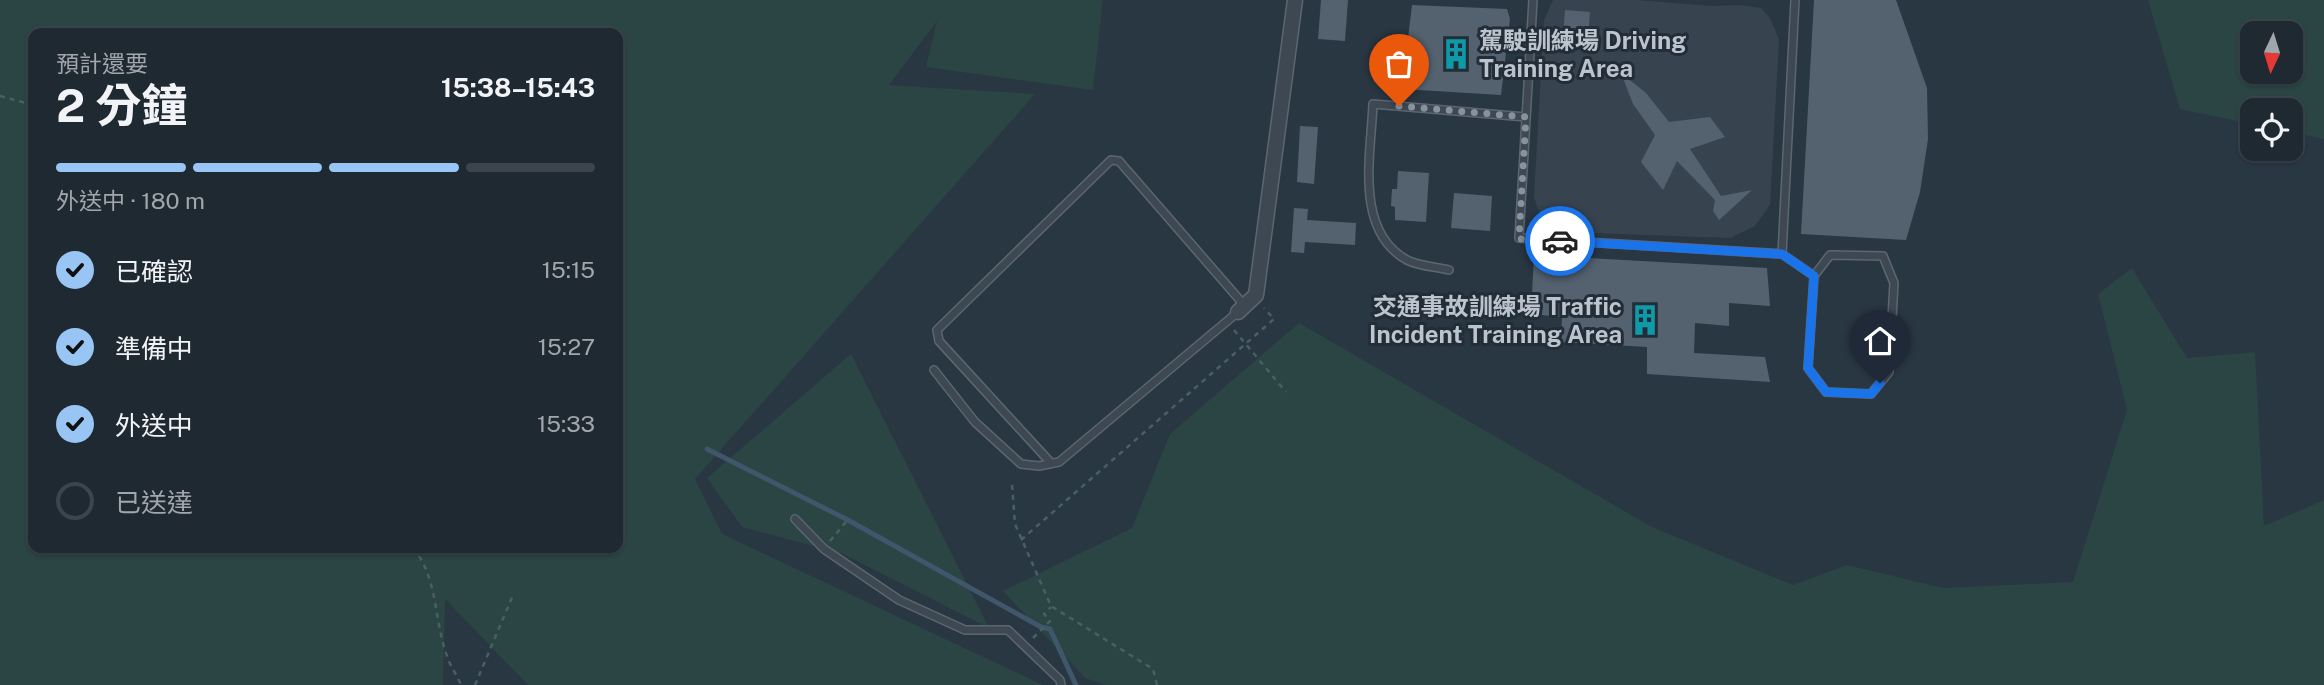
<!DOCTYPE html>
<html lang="zh-TW">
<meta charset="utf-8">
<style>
:root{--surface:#1f2932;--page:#2c353e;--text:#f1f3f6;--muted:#a1a6ac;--line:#3c454d;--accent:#98c5f4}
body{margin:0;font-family:"Public Sans","Noto Sans TC",sans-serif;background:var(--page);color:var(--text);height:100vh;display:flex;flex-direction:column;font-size:26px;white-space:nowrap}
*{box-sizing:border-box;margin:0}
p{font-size:23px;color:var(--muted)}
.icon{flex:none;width:38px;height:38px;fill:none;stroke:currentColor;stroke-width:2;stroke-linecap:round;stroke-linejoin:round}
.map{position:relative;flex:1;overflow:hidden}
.drawer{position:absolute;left:28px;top:28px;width:595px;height:525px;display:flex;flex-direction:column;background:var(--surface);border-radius:14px;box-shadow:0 2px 5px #0004,0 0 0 2px var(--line)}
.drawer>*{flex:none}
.needle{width:46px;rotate:184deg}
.tools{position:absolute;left:2240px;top:21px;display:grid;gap:14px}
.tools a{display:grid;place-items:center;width:63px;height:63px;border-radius:14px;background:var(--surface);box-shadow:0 2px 5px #0004,0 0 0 2px var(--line);font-size:35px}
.pin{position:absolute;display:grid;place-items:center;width:60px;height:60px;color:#fff;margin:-72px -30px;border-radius:50% 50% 50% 0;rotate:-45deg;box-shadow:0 0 7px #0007}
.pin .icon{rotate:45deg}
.courier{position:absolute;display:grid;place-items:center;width:70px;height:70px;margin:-35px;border:5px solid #1a73e8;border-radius:50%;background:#fff;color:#222;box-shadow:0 2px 9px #0007}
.summary em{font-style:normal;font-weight:700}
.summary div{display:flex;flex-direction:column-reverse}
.summary{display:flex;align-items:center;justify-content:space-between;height:119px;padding:0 28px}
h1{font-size:46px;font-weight:700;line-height:52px}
.bar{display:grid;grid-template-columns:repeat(4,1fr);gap:10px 7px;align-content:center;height:84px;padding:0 28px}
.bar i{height:9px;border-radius:5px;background:var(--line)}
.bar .selected{background:var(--accent)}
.bar p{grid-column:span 4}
ol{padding:0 28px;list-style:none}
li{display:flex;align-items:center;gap:21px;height:77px}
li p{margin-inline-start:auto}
li .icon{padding:7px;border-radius:50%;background:var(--accent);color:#111;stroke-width:4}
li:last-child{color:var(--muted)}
li i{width:38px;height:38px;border:4px solid var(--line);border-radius:50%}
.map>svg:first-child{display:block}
.airport{fill:#374450}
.green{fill:#2b4444;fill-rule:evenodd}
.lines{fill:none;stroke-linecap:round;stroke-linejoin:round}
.stream{stroke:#40566b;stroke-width:5}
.building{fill:#546270}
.lane-casing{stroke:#5c6670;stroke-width:10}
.street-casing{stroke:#5c6670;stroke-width:17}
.path{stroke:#496060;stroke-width:2.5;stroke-dasharray:5 5;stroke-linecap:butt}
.lane{stroke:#3d4853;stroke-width:7}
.street{stroke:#3d4853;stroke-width:14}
.done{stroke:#88929c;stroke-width:7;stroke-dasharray:0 12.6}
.route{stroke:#1a73e8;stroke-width:9}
.labels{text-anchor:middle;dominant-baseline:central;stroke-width:6;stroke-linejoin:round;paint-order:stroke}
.poi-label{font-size:24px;font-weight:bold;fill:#bbc3cc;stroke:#222d38;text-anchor:start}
</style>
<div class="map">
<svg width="2324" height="685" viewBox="0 0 2324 685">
<rect width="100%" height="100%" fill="#293743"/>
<path class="airport" d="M 1553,0 L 1637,0 L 1712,6 L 1740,5 L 1761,8 L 1770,18 L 1779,39 L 1770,205 L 1755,226 L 1730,238 L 1563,232 L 1552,227 L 1538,209 L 1534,197 L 1544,20 Z"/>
<path class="green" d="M 0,0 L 1103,0 L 1093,90 L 926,67 L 937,21 L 889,85 L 1035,94 L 695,479 L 722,534 L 1043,685 L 528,685 L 445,599 L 443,685 L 0,685 ZM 33,33 L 618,33 L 618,548 L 33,548 Z
M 2148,0 L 2324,0 L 2324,139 L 2291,132 L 2291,110 L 2252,110 L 2252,124 L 2180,109 ZM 2252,33 L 2291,33 L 2291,72 L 2252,72 Z
M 2132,268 L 2187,358 L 2255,352 L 2264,526 L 2324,500 L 2324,685 L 1105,685 L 1085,678 L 1003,591 L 1132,528 L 1170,434 L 1299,323 L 1652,527 L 1793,585 L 1847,565 L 1943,588 L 2073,582 L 2127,410 L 2098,294 Z
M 851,354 L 989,628 L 843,554 L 742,527 L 707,478 Z"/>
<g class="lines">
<path class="stream" d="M 707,449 L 846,519 L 1041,627 L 1050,629 L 1076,685"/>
</g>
<path class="building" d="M 1321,0 L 1348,0 L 1345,41 L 1318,39 Z
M 1814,0 L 1896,0 L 1927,88 L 1928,139 L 1920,192 L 1906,240 L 1801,234 Z
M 1412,5 L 1507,9 L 1510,19 L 1501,95 L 1402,89 Z
M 1565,10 L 1590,12 L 1588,39 L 1563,37 Z
M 1621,73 L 1646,93 L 1669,122 L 1710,117 L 1725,137 L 1690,149 L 1721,196 L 1752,190 L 1719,220 L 1713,211 L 1715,200 L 1677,161 L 1663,190 L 1641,162 L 1655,135 L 1633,104 Z
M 1300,126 L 1318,127 L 1314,184 L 1297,182 Z
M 1398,171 L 1429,173 L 1426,222 L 1395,220 L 1395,207 L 1391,206 L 1392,189 L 1397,189 Z
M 1454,193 L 1492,196 L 1490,231 L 1451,228 Z
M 1294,208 L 1308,209 L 1307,220 L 1356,223 L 1355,245 L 1305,242 L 1304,253 L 1291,252 Z
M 1534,255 L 1767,268 L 1770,306 L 1729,303 L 1729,326 L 1695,323 L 1694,353 L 1765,357 L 1770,382 L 1647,374 L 1647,347 L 1561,342 L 1562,317 L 1531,314 Z"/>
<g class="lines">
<defs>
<path id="lane" d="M 1533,0 L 1519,238 L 1782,254 L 1795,0
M 1782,254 L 1814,276 L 1808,368 L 1826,392 L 1871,394 L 1889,372 L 1894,283 L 1883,256 L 1830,255 L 1814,276
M 1449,270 C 1437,267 1418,266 1407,260 C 1354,231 1371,154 1373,104 L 1526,117
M 934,370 L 975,422 L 1021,464 L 1039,466 L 1059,462 L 1238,312
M 1051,463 L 939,341 L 937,330 L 1111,160 L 1119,161 L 1245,306
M 795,519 L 824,549 L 899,600 L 965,630 L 1008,630 L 1060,680 L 1061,685"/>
<path id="street" d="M 1238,312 L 1256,295 L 1295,0"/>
</defs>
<use href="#lane" class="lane-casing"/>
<use href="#street" class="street-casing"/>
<path class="path" d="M 0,96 L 33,105
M 1234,330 L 1286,392
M 1012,485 L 1015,524 L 1051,606 L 1153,669 L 1157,685
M 1021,540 L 1274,319 L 1264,308
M 830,541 L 846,522
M 413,548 C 438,577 434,621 447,656 C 450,666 457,675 461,685
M 1033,638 L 1050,621 L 1044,614 L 1051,607
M 475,685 L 513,595"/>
<use href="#lane" class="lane"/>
<use href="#street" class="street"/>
</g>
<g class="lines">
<path class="done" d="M 1399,106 L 1526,117 L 1519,239 L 1560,241"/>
<path class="route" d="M 1560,241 L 1782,254 L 1814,276 L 1808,368 L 1826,392 L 1871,394 L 1880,383"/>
</g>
<defs>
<symbol id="building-bare" viewBox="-9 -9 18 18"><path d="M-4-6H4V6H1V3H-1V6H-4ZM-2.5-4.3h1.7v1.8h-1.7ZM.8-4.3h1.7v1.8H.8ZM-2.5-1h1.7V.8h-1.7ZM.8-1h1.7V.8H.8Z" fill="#0f9aa8" stroke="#222d38" stroke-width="2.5" paint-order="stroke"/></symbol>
</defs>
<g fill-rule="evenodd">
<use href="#building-bare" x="1434" y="32" width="44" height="44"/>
<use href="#building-bare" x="1623" y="298" width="44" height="44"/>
</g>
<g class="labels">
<g class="poi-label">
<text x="1479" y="40">駕駛訓練場 Driving<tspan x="1479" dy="28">Training Area</tspan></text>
<text x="1622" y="306" text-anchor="end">交通事故訓練場 Traffic<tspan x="1622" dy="28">Incident Training Area</tspan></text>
</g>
</g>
</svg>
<div class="tools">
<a><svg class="needle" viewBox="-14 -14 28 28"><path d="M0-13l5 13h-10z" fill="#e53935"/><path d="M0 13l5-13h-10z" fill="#a1a6ac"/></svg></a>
<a><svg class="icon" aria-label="locate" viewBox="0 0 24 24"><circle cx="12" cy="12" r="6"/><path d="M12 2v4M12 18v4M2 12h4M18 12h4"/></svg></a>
</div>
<div class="pin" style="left:1399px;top:106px;background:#ea580c"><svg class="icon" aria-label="bag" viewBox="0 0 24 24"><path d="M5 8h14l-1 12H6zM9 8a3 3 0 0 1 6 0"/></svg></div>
<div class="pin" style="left:1880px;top:383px;background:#1f2937"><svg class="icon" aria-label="home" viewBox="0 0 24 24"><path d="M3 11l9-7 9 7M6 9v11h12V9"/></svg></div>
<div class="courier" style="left:1560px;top:241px"><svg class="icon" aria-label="car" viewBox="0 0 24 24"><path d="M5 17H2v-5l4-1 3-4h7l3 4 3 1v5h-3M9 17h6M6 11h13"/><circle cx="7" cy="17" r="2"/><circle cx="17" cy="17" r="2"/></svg></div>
<section class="drawer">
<div class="summary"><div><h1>2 分鐘</h1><p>預計還要</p></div><em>15:38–15:43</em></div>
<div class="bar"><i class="selected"></i><i class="selected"></i><i class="selected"></i><i></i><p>外送中 · 180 m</p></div>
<ol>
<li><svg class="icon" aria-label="check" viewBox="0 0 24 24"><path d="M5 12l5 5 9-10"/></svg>已確認<p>15:15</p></li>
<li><svg class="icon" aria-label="check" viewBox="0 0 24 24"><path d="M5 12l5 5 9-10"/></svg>準備中<p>15:27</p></li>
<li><svg class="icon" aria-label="check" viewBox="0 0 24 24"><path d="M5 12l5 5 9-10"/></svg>外送中<p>15:33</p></li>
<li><i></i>已送達</li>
</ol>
</section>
</div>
